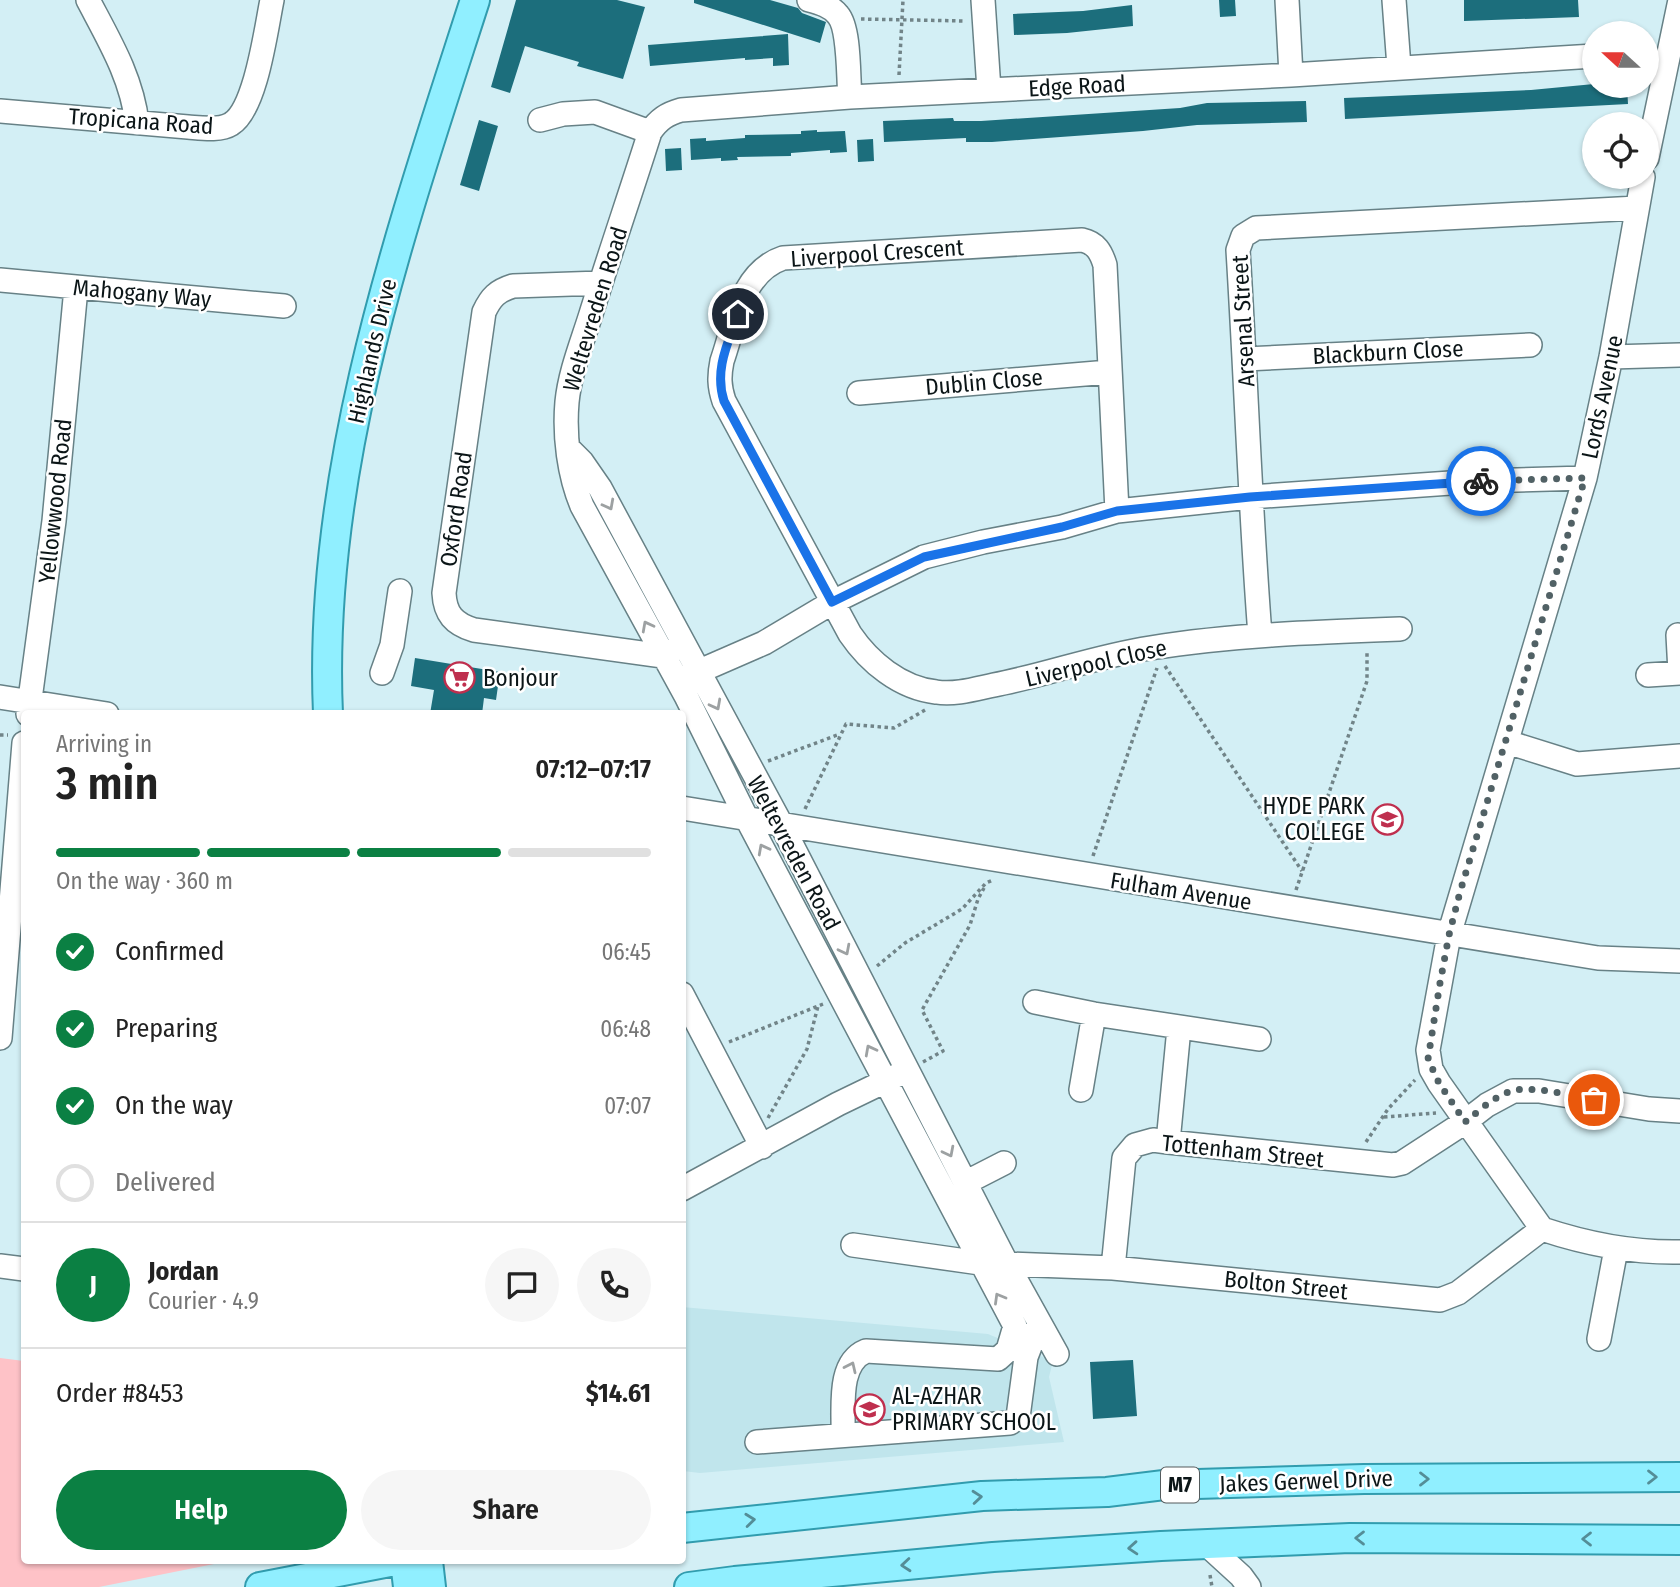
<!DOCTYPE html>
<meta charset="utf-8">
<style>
:root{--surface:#fff;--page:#f6f6f6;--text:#222;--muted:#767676;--line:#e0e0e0;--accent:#0b8043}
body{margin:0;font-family:"Fira Sans Condensed",sans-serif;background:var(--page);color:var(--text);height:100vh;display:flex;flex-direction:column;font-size:26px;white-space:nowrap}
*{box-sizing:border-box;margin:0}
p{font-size:23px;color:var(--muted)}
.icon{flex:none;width:38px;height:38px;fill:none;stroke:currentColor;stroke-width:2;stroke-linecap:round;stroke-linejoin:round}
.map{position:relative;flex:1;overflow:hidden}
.side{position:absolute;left:21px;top:710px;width:665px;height:854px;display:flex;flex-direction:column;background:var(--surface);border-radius:7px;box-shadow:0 2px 5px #0004}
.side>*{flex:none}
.needle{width:46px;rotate:291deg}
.tools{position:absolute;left:1582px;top:21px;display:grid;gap:14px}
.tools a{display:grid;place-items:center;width:77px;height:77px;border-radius:50%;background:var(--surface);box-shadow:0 2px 5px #0004;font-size:35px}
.pin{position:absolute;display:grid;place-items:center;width:60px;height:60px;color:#fff;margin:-30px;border:4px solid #fff;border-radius:50%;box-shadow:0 2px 7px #0007}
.courier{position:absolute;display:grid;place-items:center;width:70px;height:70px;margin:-35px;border:5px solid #1a73e8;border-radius:50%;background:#fff;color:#222;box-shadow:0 2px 9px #0007}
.overview em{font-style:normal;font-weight:600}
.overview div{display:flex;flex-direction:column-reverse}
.overview{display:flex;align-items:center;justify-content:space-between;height:119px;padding:0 35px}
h1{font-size:46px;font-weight:600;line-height:52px}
.bar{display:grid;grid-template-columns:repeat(4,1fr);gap:10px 7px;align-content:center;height:84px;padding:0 35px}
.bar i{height:9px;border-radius:5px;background:var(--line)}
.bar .on{background:var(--accent)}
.bar p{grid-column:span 4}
.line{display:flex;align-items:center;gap:18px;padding:0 35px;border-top:2px solid var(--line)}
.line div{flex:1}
.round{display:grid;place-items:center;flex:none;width:74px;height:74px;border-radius:37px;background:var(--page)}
ol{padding:0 35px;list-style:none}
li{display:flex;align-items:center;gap:21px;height:77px}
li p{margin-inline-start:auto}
li .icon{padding:7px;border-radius:50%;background:var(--accent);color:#fff;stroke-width:4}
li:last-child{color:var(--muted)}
li i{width:38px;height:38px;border:4px solid var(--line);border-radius:50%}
.primary-button{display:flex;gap:14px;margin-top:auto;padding:14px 35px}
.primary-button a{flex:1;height:80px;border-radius:42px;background:var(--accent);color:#fff;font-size:28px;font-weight:600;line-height:80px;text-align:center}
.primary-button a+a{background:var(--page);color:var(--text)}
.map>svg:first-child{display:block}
.built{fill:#c0e5ec}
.green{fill:#fec2c7}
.building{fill:#1c6e7c}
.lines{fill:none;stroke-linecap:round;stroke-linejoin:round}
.minor-casing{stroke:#678186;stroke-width:26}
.major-casing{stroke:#319cae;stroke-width:32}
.path{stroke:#718488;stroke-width:3.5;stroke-dasharray:3.5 3.5;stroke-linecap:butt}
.minor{stroke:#fff;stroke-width:23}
.major{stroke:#90efff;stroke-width:28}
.oneway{stroke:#9da1a2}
.oneway2{stroke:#548d97}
.done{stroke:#516165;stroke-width:7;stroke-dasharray:0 12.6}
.route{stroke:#1a73e8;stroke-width:9}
.labels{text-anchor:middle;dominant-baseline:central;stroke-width:5;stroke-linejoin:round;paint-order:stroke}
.shield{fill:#fff;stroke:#545b5d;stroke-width:2}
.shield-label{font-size:21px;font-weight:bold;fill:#0b1517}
.street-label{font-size:23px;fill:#0b1517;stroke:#fff}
.poi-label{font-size:23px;fill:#0b1517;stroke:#fff;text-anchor:start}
</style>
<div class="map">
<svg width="1680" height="1587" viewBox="0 0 1680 1587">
<rect width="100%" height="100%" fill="#d3eff5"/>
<path class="built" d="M 682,1307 L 988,1334 L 1053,1361 L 1049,1377 L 1064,1442 L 700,1473 L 683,1471 Z"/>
<path class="green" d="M 0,1358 L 24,1361 L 24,1561 L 229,1561 L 99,1587 L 0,1587 Z"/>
<path class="building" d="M 516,0 L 617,0 L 645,7 L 623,79 L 577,66 L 579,62 L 525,46 L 510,93 L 491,87 Z
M 694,0 L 770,0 L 798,8 L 802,13 L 826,22 L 820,43 L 694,3 Z
M 1219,0 L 1235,0 L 1236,16 L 1220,17 Z
M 1464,0 L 1578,0 L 1579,17 L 1464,21 Z
M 1132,5 L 1133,26 L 1067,33 L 1014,35 L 1013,14 L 1083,11 Z
M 788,34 L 789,65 L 773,66 L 773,58 L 745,60 L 745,58 L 650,66 L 648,45 Z
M 1594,84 L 1594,86 L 1627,86 L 1628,104 L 1345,119 L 1344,98 L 1531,90 Z
M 1306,101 L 1307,122 L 1197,125 L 1143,131 L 992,142 L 966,142 L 966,138 L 884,142 L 883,121 L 953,118 L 954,121 L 981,121 L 1180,108 L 1207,103 Z
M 479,120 L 498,126 L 479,191 L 460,185 Z
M 817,130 L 817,132 L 845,131 L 847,152 L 830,153 L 830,150 L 791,153 L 791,156 L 737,157 L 738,160 L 721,161 L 721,158 L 691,160 L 690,139 L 706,138 L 706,141 L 745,138 L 745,135 L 801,134 L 801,131 Z
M 873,139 L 874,161 L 858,162 L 857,140 Z
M 681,148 L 682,170 L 666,171 L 665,149 Z
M 415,658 L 500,672 L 496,700 L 484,698 L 482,714 L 430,714 L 434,690 L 411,686 Z
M 1133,1360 L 1137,1416 L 1093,1419 L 1090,1362 Z"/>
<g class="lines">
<defs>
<path id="minor" d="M 88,0 C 109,40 132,78 137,123
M 809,0 C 820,3 831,6 838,15 C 850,29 848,78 850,97
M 983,0 L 989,90
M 1287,0 L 1291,75
M 1394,0 L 1399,67
M 0,111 L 188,127 C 201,128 220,131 231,124 C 256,109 266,29 272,0
M 540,120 L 563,114 L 595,112 L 650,132
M 1647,158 L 1680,0
M 1643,177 L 1611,357 L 1585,478 L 1449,935 L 1428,1050 L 1431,1069 L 1439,1083 L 1542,1229 C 1587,1244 1632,1253 1680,1252
M 0,280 L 284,306
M 601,283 L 513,286 C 497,291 491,297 484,312 L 444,593 C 445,614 454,624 474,630 L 663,656 L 673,650
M 1611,357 L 1680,355
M 1245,359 L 1530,345
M 859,393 L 1109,372
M 570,450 L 582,462 L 600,488 L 781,824 L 1007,1264 L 1057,1354
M 1117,511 L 1105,265 C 1101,252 1096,243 1082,240 L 783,258 C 741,272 735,324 722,361 C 719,376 719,386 724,401 L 850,634 C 869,662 900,688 936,692 C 955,695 975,689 994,685 C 1046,675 1097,656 1150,648 C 1232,635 1316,632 1400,629
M 1260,635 C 1250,507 1246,378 1238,250 L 1243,236 L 1256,228 L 1637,208
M 1678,635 L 1680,672
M 382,673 L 392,645 L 400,591
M 1648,675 L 1680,673
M 686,677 L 764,643 L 833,602 L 924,557 L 983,542 L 1062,527 L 1117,511 L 1250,497 L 1479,481 L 1585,478
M 0,697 L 107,714
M 28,714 L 54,521 L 76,288
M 1507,742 L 1577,764 L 1680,756
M 682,808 L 1598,958 L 1680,961
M 682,994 L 762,1147
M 1035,1002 L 1094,1014 L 1259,1039
M 0,1038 L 24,743
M 1081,1090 L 1094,1014
M 1168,1142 L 1179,1028
M 965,1183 L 1004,1163
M 682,1189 L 838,1104 L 898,1075
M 853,1245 L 980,1263 L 1113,1268 L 1440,1300 L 1458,1293 L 1542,1229
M 0,1266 L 24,1269
M 1113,1268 L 1124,1158 L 1135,1145 L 1153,1140 L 1168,1142 L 1393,1165 L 1402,1163 L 1465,1122 L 1487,1105 L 1513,1091 L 1539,1091 L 1649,1109 L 1680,1111
M 1599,1339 L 1616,1249
M 843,1434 C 844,1408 837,1363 866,1351 L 998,1359 L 1008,1350 L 1015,1326 L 747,819 L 686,696 L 582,506 C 569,475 564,436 567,402 C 570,372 582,343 591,314 C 610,253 631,192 650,132 C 659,119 667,114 681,110 L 850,97 L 1291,75 L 1594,56
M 757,1442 L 1010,1423 L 1018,1417 L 1026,1357 L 1039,1323
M 1206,1544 L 1241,1576 L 1249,1587"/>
<path id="major" d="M 328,714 C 317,469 401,230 475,0
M 682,1528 L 982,1496 L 1107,1492 L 1164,1485 L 1364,1479 L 1680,1477
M 405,1561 L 408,1587
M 428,1561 L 431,1587
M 260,1587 L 395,1561
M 689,1587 L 735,1581 L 993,1557 L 1161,1546 L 1350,1538 L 1680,1540"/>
</defs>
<use href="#minor" class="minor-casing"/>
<use href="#major" class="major-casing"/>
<path class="path" d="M 861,19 L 965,21
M 899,75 L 903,0
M 1165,666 L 1302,871
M 0,735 L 8,735
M 768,761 L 840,734
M 805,809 L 846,724 L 894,728 L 925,710
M 1093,856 L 1157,668
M 1296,890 L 1367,681 L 1367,651
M 877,966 L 905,943 L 962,909 L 986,883 L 993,880
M 729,1042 L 823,1004
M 923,1062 L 943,1051 L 922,1010 L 970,925 L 978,899 L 984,888
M 1384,1117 L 1436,1113
M 768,1118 L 807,1049 L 818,1006
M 1366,1142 L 1388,1109 L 1415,1080
M 1210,1575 L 1212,1587"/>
<use href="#minor" class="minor"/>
<use href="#major" class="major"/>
</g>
<defs><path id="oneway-chevron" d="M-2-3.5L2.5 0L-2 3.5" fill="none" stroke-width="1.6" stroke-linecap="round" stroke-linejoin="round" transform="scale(1.75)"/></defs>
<g class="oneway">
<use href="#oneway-chevron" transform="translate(609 505) rotate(62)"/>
<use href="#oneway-chevron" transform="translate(647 626) rotate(-118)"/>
<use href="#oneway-chevron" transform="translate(716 705) rotate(62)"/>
<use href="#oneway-chevron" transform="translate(763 849) rotate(-118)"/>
<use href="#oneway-chevron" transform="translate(845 950) rotate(63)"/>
<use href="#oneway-chevron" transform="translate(870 1050) rotate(-118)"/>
<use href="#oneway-chevron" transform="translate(949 1152) rotate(63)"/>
<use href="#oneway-chevron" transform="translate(999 1298) rotate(-120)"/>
<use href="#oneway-chevron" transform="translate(851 1367) rotate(-65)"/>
</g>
<g class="oneway2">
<use href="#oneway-chevron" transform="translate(1652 1477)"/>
<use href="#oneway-chevron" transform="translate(1424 1479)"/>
<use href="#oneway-chevron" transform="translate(977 1497) rotate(-5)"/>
<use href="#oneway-chevron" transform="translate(750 1520) rotate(-6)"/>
<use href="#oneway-chevron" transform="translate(1360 1538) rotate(180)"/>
<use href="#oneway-chevron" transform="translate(1587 1539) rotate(-180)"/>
<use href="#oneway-chevron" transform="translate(1133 1548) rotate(176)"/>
<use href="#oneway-chevron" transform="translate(906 1565) rotate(175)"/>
</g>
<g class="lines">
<path class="done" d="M 1481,481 L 1585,478 L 1460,892 L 1449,935 L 1440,983 L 1428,1059 L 1439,1083 L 1465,1122 C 1479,1111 1494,1096 1512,1091 C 1533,1085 1571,1096 1594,1100"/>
<path class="route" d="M 738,314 C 728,343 714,370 724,401 L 832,602 L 924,557 L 1062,527 L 1117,511 L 1250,497 L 1481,481"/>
</g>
<defs>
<symbol id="supermarket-ring" viewBox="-11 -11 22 22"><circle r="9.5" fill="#fff" stroke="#bf2f4e" stroke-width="1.5"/><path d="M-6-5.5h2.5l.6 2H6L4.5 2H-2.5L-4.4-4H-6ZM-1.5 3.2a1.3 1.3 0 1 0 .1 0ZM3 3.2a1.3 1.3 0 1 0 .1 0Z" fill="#bf2f4e"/></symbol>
<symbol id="school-ring" viewBox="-11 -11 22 22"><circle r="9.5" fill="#fff" stroke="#bf2f4e" stroke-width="1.5"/><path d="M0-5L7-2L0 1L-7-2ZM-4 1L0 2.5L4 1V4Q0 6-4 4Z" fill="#bf2f4e"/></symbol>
</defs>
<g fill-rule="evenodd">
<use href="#supermarket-ring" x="442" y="660" width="35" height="35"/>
<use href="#school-ring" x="1370" y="802" width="35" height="35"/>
<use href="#school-ring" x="852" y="1392" width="35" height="35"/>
</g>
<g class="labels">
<rect class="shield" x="1161" y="1467.5" width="38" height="35" rx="5"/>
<g class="shield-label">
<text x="1180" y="1485">M7</text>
</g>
<g class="street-label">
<text transform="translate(1077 86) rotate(-3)">Edge Road</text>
<text transform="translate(141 121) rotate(4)">Tropicana Road</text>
<text transform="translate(877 253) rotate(-4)">Liverpool Crescent</text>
<text transform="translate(142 293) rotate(5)">Mahogany Way</text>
<text transform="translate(595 309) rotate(-73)">Weltevreden Road</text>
<text transform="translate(1243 321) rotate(-93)">Arsenal Street</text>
<text transform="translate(372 351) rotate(-77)">Highlands Drive</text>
<text transform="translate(1388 352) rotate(-3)">Blackburn Close</text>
<text transform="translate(984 382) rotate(-5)">Dublin Close</text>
<text transform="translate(1602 397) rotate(-78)">Lords Avenue</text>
<text transform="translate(55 501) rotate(-84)">Yellowwood Road</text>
<text transform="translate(456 509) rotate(-82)">Oxford Road</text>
<text transform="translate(1096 663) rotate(-13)">Liverpool Close</text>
<text transform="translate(794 853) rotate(62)">Weltevreden Road</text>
<text transform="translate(1181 891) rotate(9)">Fulham Avenue</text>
<text transform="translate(1243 1151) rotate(6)">Tottenham Street</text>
<text transform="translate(1286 1285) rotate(6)">Bolton Street</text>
<text transform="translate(1306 1481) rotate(-2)">Jakes Gerwel Drive</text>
</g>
<g class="poi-label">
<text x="483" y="678">Bonjour</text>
<text x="1365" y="806" text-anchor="end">HYDE PARK<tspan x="1365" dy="26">COLLEGE</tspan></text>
<text x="892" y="1396">AL-AZHAR<tspan x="892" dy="26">PRIMARY SCHOOL</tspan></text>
</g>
</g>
</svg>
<div class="tools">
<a><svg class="needle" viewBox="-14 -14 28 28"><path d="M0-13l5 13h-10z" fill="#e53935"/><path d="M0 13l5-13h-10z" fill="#767676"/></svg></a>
<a><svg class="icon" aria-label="locate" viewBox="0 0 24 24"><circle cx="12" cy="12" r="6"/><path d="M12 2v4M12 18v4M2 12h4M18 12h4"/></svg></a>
</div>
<div class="pin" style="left:1594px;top:1100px;background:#ea580c"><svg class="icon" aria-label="bag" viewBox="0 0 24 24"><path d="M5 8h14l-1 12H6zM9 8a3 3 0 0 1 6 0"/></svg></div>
<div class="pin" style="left:738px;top:314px;background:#1f2937"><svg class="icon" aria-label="home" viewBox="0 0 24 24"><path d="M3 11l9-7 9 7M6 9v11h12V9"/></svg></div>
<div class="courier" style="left:1481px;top:481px"><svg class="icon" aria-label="bike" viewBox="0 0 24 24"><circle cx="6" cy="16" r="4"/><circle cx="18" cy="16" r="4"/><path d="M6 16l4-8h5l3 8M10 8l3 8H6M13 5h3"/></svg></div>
<section class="side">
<div class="overview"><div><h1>3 min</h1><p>Arriving in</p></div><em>07:12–07:17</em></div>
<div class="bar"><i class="on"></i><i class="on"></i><i class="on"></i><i></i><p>On the way · 360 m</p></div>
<ol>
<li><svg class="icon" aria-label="check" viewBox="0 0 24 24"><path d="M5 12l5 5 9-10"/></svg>Confirmed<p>06:45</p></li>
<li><svg class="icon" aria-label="check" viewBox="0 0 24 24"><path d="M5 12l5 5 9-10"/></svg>Preparing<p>06:48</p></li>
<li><svg class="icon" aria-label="check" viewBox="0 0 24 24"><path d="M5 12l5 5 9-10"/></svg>On the way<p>07:07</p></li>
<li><i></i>Delivered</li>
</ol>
<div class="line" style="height:126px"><b class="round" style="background:var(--accent);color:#fff">J</b><div><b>Jordan</b><p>Courier · 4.9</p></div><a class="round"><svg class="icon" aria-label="chat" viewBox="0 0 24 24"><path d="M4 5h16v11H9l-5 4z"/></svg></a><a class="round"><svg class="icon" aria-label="phone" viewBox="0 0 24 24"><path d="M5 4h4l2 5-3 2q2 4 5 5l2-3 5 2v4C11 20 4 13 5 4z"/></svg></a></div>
<div class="line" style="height:91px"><div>Order #8453</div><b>$14.61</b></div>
<div class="primary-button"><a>Help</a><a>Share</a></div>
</section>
</div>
